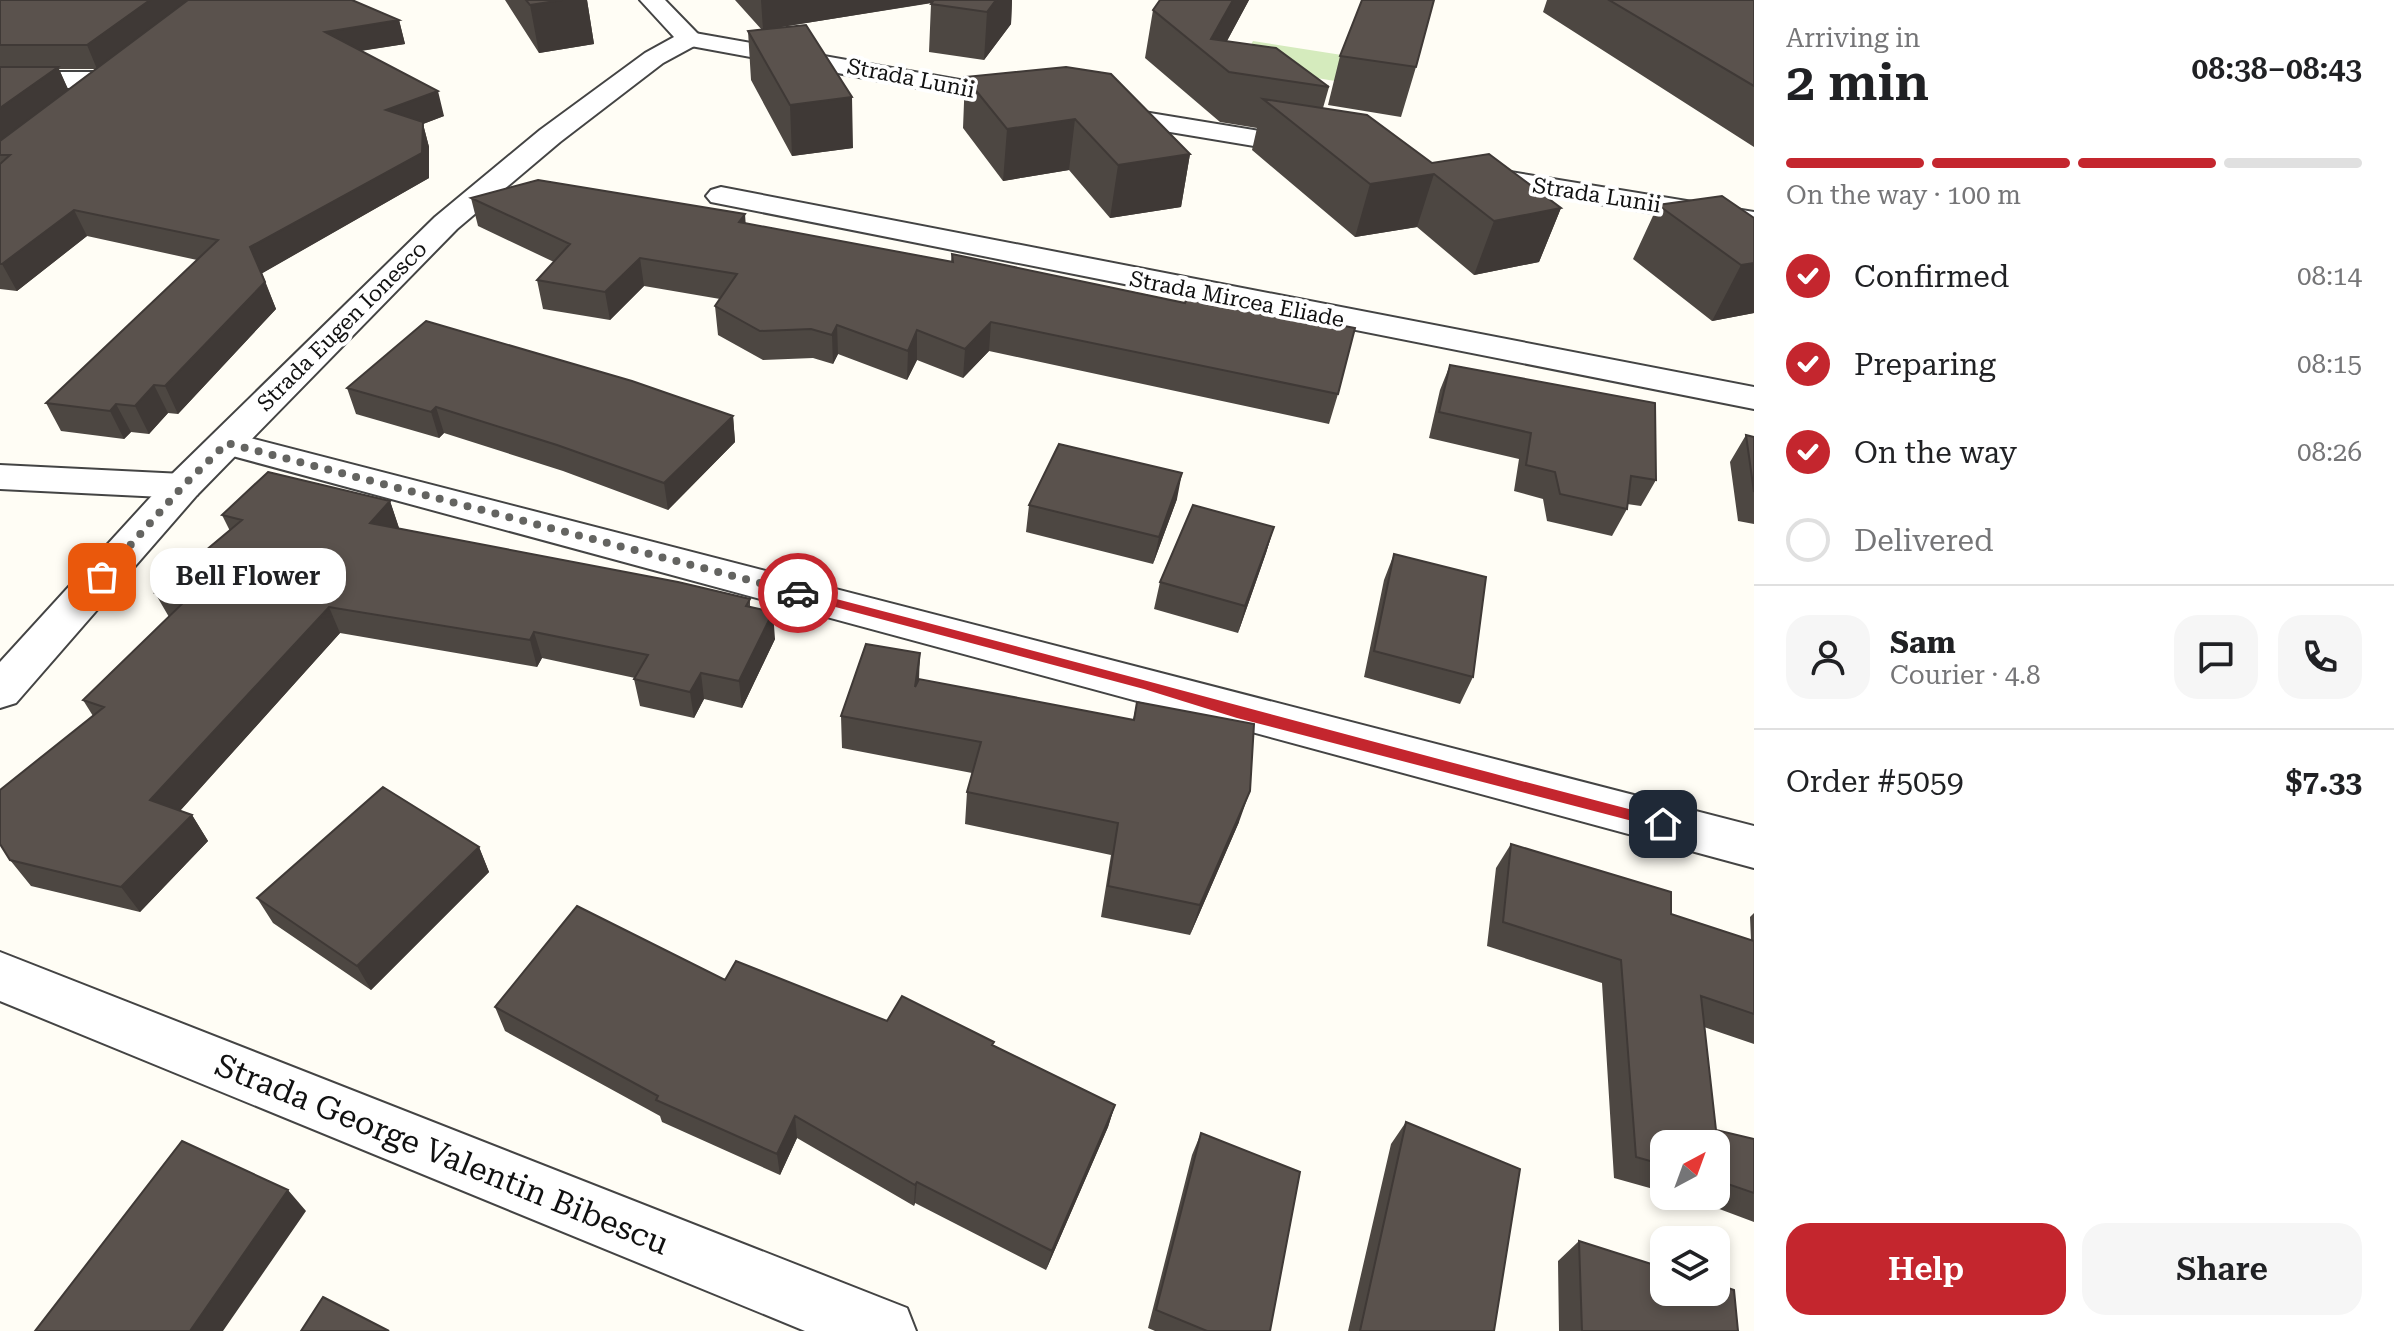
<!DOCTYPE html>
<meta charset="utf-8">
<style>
:root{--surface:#fff;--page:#f6f6f6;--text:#202124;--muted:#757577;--line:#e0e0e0;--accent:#c4262e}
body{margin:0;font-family:"Roboto Serif",serif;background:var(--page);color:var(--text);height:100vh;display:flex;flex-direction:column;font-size:30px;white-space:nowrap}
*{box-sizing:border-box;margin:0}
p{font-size:26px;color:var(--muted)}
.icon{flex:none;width:44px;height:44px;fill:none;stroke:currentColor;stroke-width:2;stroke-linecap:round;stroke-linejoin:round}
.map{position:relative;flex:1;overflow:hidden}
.side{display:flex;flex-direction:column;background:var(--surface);width:640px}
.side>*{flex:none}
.needle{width:52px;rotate:41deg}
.buttons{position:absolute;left:1650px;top:1130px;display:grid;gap:16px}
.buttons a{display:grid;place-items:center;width:80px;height:80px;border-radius:16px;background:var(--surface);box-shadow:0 4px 12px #0003;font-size:40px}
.pin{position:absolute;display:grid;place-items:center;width:68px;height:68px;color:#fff;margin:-34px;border-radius:16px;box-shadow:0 4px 12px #0006}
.courier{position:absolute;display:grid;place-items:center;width:80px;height:80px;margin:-40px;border:6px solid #c4262e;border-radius:50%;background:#fff;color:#222;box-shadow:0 2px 10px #0007}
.bubble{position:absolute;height:56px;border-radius:24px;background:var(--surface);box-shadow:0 4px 12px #0003;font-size:26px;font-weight:600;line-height:56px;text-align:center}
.summary em{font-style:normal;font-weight:600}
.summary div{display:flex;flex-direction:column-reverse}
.summary{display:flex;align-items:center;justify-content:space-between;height:136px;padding:0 32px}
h1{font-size:52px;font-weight:600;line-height:60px}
.bar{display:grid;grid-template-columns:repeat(4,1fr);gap:12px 8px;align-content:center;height:96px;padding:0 32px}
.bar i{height:10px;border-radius:6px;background:var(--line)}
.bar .active{background:var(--accent)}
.bar p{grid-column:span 4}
.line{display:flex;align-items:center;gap:20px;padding:0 32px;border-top:2px solid var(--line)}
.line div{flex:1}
.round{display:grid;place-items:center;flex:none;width:84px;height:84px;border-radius:24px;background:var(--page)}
ol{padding:0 32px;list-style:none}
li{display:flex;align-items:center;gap:24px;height:88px}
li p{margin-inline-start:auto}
li .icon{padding:8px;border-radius:50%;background:var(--accent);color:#fff;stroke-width:4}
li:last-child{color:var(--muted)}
li i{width:44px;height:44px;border:4px solid var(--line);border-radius:50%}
.button{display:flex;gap:16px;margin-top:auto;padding:16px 32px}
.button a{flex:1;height:92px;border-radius:24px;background:var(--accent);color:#fff;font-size:32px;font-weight:600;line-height:92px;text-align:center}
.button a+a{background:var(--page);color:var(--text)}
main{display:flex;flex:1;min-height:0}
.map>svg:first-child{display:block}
.green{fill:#d5ebbd}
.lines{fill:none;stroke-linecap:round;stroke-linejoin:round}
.minor-casing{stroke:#444;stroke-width:4}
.tertiary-casing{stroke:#444;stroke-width:4}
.minor{fill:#fff;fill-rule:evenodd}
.tertiary{fill:#fff;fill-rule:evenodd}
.wall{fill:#4d4742;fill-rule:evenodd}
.shaded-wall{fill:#3f3936}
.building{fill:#5a524d;stroke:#3f3936;stroke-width:2}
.route{fill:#c4262e}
.done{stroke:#646461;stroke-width:8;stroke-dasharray:0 14.4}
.labels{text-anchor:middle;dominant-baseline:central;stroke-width:8;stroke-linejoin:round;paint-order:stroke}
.far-street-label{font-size:22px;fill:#111;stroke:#fff}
.near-street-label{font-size:32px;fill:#111;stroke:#fff}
</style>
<main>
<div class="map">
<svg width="1754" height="1331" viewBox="0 0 1754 1331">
<rect width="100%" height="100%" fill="#fffdf5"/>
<path class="green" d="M 1253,41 L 1380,61 L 1370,87 L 1240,65 Z"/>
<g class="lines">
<defs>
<path id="minor" d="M 689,32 L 1022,91 L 1031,93 L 1035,99 L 1031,105 L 1022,107 L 680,44 L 677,39 L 680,34 Z
M 0,72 L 106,72 L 115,75 L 119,80 L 115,85 L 106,88 L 0,88 Z
M 1101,105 L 1314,140 L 1324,142 L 1328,148 L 1324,154 L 1314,156 L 1092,119 L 1088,113 L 1092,107 Z
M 1468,165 L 1754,212 L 1754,230 L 1458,180 L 1454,174 L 1458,168 Z
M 721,187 L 1754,387 L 1754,409 L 711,202 L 706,196 L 711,190 Z
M 227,432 L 1754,826 L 1754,868 L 214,451 L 208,443 L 214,435 Z
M 0,465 L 183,474 L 197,477 L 202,486 L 197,495 L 183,498 L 0,489 Z
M 0,952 L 884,1299 L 907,1308 L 916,1331 L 805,1331 L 0,1001 Z"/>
<path id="tertiary" d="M 640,0 L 665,0 L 698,34 L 701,39 L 698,44 L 663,63 L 560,142 L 457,229 L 197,495 L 16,703 L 0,708 L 0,662 L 169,477 L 435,217 L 540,130 L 645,53 L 674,37 Z"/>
</defs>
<use href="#minor" class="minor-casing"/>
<use href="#tertiary" class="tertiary-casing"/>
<use href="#minor" class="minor"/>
<use href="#tertiary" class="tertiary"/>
</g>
<path class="wall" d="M 0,0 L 399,20 L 405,44 L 361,51 L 444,116 L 423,124 L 429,147 L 429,178 L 262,273 L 276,309 L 178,414 L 168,413 L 149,434 L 131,432 L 124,439 L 61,431 L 46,403 L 197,260 L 87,236 L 17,291 L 0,289 ZM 59,69 L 96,69 L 68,90 Z
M 505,0 L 587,0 L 594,44 L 539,53 Z
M 735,0 L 1012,0 L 1011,24 L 984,60 L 929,52 L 931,4 L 932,3 L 768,29 L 853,148 L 792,156 L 751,80 L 748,31 L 762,30 Z
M 1160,0 L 1249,0 L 1227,41 L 1329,87 L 1323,108 L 1432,163 L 1561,208 L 1539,262 L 1474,275 L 1417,227 L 1355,237 L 1252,150 L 1257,128 L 1220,122 L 1145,58 L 1153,10 Z
M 1547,0 L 1754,0 L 1754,147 L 1543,12 Z
M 1340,56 L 1416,67 L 1401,117 L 1328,105 Z
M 965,77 L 1190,154 L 1181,207 L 1110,218 L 1069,170 L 1003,181 L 963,128 Z
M 471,198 L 745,223 L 951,262 L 952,254 L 1185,303 L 1210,301 L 1210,300 L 1338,394 L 1329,424 L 989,351 L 963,378 L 917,360 L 907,380 L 838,354 L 833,364 L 813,358 L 763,360 L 718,335 L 715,306 L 720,299 L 644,286 L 610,320 L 543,309 L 537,280 L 554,262 L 478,226 Z
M 1658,205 L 1754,218 L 1754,313 L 1712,321 L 1633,259 Z
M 1450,365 L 1656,480 L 1641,506 L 1627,504 L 1627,509 L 1612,536 L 1547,521 L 1543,499 L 1514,491 L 1519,459 L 1429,438 L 1440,390 Z
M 347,388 L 733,416 L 735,442 L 668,510 L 563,471 L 444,433 L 439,438 L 356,414 Z
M 1746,435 L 1754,437 L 1754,524 L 1738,521 L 1730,462 Z
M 1177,499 L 1153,564 L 1026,532 L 1029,505 Z
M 390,501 L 399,528 L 398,528 L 750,599 L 750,607 L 775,639 L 742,708 L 704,699 L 694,718 L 640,706 L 634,679 L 635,678 L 542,658 L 537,667 L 340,633 L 180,811 L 192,815 L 208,841 L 140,912 L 31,886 L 10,860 L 93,716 L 83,700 L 169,617 L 155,593 L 230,531 L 222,515 Z
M 1274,527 L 1266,553 L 1238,633 L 1154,609 L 1160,582 Z
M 1394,554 L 1473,677 L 1460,704 L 1364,677 L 1384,580 Z
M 920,653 L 919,680 L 1133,720 L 1137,702 L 1239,822 L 1190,935 L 1101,917 L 1111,855 L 965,824 L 967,792 L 972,773 L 842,748 L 841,716 Z
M 1511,844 L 1671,914 L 1751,940 L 1750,917 L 1754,913 L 1754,1044 L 1704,1027 L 1716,1130 L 1754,1139 L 1754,1222 L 1698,1201 L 1679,1196 L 1716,1196 L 1716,1144 L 1664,1144 L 1664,1192 L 1614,1178 L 1602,983 L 1487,946 L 1496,868 Z
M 479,847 L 489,872 L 371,990 L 273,923 L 257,898 Z
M 725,980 L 887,1021 L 994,1042 L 993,1045 L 1115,1105 L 1108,1127 L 1046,1270 L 915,1203 L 914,1206 L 797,1138 L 780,1175 L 662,1122 L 660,1116 L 505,1031 L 495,1007 Z
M 1406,1122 L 1494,1331 L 1348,1331 L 1391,1144 Z
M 1201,1133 L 1270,1331 L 1155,1331 L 1148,1328 L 1192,1155 Z
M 1579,1241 L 1738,1331 L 1559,1331 L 1558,1261 Z"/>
<path class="shaded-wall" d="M 150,0 L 190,0 L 97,69 L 87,45 Z
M 562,0 L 587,0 L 594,44 L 539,53 L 530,5 Z
M 761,0 L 948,0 L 763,30 Z
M 997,0 L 1012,0 L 1011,24 L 984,60 L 987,12 Z
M 1233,0 L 1249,0 L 1216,61 L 1211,39 Z
M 399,20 L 405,44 L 332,55 L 325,32 Z
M 58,67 L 69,91 L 0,142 L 0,108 Z
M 438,91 L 444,116 L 423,124 L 429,147 L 429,178 L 261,274 L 250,247 L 386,110 Z
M 852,97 L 853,148 L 792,156 L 790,105 Z
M 1075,119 L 1069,170 L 1003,181 L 1007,129 Z
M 1190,154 L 1181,207 L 1110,218 L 1118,165 Z
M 1434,174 L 1417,227 L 1355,237 L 1370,184 Z
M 1561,208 L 1539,262 L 1474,275 L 1494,221 Z
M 74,210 L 87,236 L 17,291 L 2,264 Z
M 745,214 L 747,242 L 739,222 Z
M 640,258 L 644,286 L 610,320 L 605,292 Z
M 1754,263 L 1754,313 L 1712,321 L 1741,265 Z
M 265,282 L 276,309 L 178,414 L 165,386 Z
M 991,322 L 989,351 L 963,378 L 965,349 Z
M 837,325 L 838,354 L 833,364 L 832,335 Z
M 917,330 L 917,360 L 907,380 L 908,351 Z
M 154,385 L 168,413 L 149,434 L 135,406 Z
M 116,404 L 131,432 L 124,439 L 110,411 Z
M 436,407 L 444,433 L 439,438 L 431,412 Z
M 733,416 L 735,442 L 668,510 L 664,483 Z
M 1182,473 L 1177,499 L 1153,564 L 1159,537 Z
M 390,501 L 399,528 L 379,550 L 370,523 Z
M 1274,527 L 1266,553 L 1238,633 L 1245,606 Z
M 329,607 L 340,633 L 167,825 L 150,800 Z
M 773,612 L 775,639 L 742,708 L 739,681 Z
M 534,632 L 542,658 L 537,667 L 530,640 Z
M 920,653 L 918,686 L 915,687 Z
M 701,673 L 704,699 L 694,718 L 690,692 Z
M 1250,791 L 1239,822 L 1190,935 L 1200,905 Z
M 192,815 L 208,841 L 140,912 L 121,887 Z
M 479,847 L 489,872 L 371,990 L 357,966 Z
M 1115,1105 L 1108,1127 L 1046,1270 L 1052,1251 Z
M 795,1116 L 797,1138 L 780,1175 L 777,1154 Z
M 917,1182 L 915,1203 L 914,1206 L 915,1185 Z
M 288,1190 L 306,1211 L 223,1331 L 190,1331 Z"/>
<path class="building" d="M 0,0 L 150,0 L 87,45 L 0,45 Z
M 188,0 L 352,0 L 399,20 L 325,32 L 438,91 L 386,110 L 423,122 L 422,153 L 250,247 L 265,282 L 165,386 L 154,385 L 135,406 L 116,404 L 110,411 L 46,403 L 218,240 L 74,210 L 2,264 L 0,264 L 0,164 L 10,155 L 0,155 L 0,141 Z
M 526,0 L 562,0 L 530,5 Z
M 934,0 L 996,0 L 987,12 L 931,4 Z
M 1160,0 L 1233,0 L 1211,39 L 1276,48 L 1329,87 L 1229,72 L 1153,10 Z
M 1362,0 L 1434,0 L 1416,67 L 1340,56 Z
M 1609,0 L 1754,0 L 1754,86 Z
M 806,25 L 852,97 L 790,105 L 748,31 Z
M 0,67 L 58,67 L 0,108 Z
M 1066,67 L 1111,74 L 1190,154 L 1118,165 L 1075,119 L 1007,129 L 965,77 Z
M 1263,99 L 1367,115 L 1432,163 L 1489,154 L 1561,208 L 1494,221 L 1434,174 L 1370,184 Z
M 538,180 L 745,214 L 739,222 L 953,262 L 952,254 L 1185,303 L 1188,296 L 1212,302 L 1210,300 L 1355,328 L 1338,394 L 991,322 L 965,349 L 917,330 L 908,351 L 837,325 L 832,335 L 811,329 L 760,331 L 715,306 L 737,274 L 640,258 L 605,292 L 537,280 L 570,244 L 471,198 Z
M 1722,196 L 1754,218 L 1754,263 L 1741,265 L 1658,205 Z
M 426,321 L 632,381 L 733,416 L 664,483 L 557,445 L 436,407 L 431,412 L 347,388 Z
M 1450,365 L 1655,403 L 1656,480 L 1631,476 L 1627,509 L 1560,494 L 1555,472 L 1526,465 L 1531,433 L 1439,412 Z
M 1746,435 L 1754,437 L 1754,492 Z
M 1059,444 L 1182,473 L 1159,537 L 1029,505 Z
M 268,472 L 390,501 L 370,523 L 678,582 L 750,599 L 746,606 L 773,612 L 739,681 L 701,673 L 690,692 L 634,679 L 648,655 L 534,632 L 530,640 L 329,607 L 150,800 L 192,815 L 121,887 L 10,860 L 0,844 L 0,790 L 104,707 L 83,700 L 183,603 L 155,593 L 242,520 L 222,515 Z
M 1193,505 L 1274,527 L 1245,606 L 1160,582 Z
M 1394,554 L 1486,577 L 1473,677 L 1374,651 Z
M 866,644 L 920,653 L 915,687 L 919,679 L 1134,720 L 1137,702 L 1254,724 L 1250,791 L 1200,905 L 1108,886 L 1118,823 L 967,792 L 981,742 L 841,716 Z
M 383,787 L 479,847 L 357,966 L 257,898 Z
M 1511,844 L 1671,892 L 1671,914 L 1754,941 L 1754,1014 L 1701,996 L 1716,1130 L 1754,1139 L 1754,1193 L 1716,1180 L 1716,1144 L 1664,1144 L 1664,1165 L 1636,1157 L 1621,960 L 1503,922 Z
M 577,906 L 725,980 L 736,961 L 887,1021 L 902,996 L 994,1042 L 992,1045 L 1115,1105 L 1052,1251 L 917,1182 L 915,1185 L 795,1116 L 777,1154 L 656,1100 L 658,1096 L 495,1007 Z
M 1406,1122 L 1520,1169 L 1494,1331 L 1360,1331 Z
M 1201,1133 L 1300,1172 L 1270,1331 L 1207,1331 L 1156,1310 Z
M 182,1141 L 288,1190 L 190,1331 L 35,1331 Z
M 1579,1241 L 1664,1268 L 1664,1292 L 1716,1292 L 1716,1284 L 1734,1290 L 1738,1331 L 1582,1331 Z
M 323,1297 L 389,1331 L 301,1331 Z"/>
<path class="route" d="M 798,589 C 1087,664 1374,743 1663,818 L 1670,824 L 1663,829 L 1237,718 L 1144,689 L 794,596 L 792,593 Z"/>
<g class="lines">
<path class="done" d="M 102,577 L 183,486 L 227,443 L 798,593"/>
</g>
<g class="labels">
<g class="far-street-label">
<text transform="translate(911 78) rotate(11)">Strada Lunii</text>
<text transform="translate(1597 195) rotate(9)">Strada Lunii</text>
<text transform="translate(1237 299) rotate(11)">Strada Mircea Eliade</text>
<text transform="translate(342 326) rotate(-45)">Strada Eugen Ionesco</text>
</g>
<g class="near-street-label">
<text transform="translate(442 1154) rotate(22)">Strada George Valentin Bibescu</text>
</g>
</g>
</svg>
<div class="buttons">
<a><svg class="needle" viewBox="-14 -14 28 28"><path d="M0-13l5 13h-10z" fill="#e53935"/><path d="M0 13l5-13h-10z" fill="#757577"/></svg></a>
<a><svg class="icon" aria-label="layers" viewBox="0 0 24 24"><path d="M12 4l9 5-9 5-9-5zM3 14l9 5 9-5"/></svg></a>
</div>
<div class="pin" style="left:102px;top:577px;background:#ea580c"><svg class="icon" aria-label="bag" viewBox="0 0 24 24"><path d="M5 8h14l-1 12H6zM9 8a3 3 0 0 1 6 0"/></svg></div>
<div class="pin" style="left:1663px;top:824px;background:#1f2937"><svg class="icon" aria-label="home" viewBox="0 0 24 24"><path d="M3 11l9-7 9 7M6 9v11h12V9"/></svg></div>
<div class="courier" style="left:798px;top:593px"><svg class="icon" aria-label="car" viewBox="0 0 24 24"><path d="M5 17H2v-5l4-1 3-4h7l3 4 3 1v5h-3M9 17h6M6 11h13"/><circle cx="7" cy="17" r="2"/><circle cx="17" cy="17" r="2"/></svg></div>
<div class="bubble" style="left:150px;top:548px;width:196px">Bell Flower</div>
</div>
<section class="side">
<div class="summary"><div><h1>2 min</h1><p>Arriving in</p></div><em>08:38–08:43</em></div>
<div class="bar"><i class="active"></i><i class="active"></i><i class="active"></i><i></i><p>On the way · 100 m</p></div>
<ol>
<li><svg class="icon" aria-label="check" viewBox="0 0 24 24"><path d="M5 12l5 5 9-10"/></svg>Confirmed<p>08:14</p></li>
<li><svg class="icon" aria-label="check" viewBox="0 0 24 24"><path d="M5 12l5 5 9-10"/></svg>Preparing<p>08:15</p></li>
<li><svg class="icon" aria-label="check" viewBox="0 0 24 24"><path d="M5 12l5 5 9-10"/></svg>On the way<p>08:26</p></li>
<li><i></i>Delivered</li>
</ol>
<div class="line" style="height:144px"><a class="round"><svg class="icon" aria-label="person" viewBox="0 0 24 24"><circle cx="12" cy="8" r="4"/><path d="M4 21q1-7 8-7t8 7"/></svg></a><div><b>Sam</b><p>Courier · 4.8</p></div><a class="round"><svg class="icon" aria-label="chat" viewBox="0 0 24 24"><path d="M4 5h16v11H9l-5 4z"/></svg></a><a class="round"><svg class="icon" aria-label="phone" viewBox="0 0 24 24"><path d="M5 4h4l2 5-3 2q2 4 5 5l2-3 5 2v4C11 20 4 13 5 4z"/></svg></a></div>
<div class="line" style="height:104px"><div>Order #5059</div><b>$7.33</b></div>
<div class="button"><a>Help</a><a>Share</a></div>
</section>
</main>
